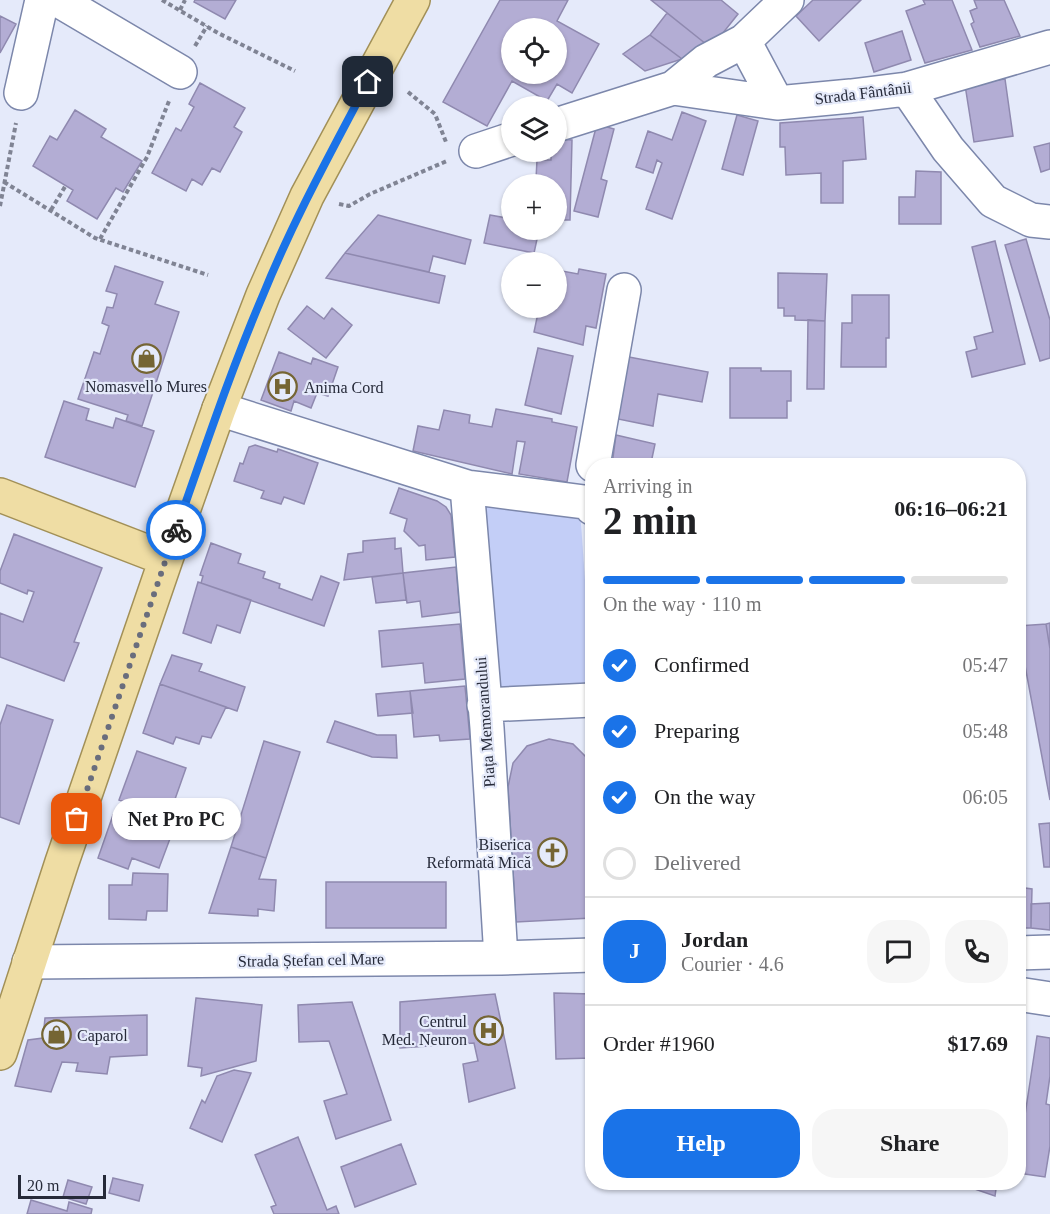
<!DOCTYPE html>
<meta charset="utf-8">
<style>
:root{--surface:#fff;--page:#f6f6f6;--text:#202124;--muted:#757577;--line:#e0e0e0;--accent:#1a73e8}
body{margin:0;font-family:Georgia,serif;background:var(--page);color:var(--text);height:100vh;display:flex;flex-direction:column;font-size:22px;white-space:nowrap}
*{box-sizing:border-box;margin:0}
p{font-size:20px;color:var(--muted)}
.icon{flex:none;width:33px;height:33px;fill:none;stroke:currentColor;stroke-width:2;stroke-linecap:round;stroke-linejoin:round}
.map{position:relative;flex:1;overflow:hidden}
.drawer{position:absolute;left:585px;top:458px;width:441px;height:732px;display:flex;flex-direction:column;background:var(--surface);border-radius:24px;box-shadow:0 2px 4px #0004}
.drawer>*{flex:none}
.tools{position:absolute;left:501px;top:18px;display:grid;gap:12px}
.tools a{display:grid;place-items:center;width:66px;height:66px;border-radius:50%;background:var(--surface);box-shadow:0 2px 4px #0004;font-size:30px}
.scale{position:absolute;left:18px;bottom:15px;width:88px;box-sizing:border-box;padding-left:6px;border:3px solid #262a39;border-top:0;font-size:16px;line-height:21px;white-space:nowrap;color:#262a39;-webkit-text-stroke:4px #e5eafa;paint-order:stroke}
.pin{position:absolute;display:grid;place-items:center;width:51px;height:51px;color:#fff;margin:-26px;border-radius:12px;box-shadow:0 3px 9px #0006}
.courier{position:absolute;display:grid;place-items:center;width:60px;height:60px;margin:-30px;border:4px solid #1a73e8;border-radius:50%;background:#fff;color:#222;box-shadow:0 2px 8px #0007}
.bubble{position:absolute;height:42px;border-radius:21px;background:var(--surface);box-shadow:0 2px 4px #0004;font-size:20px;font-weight:700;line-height:42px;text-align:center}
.headline em{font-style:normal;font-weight:700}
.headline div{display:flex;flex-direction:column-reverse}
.headline{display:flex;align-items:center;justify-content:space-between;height:102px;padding:0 18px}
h1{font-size:39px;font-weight:700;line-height:45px}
.bar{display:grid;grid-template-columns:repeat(4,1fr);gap:9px 6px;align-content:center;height:72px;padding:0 18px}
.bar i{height:8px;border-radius:4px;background:var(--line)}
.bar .current{background:var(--accent)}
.bar p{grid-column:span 4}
.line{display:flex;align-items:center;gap:15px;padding:0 18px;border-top:2px solid var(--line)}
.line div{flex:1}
.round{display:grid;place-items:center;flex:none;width:63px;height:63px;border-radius:24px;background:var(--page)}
ol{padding:0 18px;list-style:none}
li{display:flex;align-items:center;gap:18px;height:66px}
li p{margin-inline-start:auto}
li .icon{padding:6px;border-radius:50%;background:var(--accent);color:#fff;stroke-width:4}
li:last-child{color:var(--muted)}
li i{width:33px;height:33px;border:3px solid var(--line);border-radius:50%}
.cta{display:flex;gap:12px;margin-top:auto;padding:12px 18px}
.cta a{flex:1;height:69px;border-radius:24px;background:var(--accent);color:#fff;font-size:24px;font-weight:700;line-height:69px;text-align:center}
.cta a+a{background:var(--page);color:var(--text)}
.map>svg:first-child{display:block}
.green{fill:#c3cef7}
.building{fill:#b3add4;stroke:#8f89af;stroke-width:1.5;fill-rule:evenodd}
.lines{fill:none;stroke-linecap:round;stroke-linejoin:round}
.minor-casing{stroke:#7c87ab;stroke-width:36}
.major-casing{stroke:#a29057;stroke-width:36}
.path{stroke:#808494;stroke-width:4;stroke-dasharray:4.5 3;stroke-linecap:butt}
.minor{stroke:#fff;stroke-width:33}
.major{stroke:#efdda4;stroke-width:33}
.done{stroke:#696d7d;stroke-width:6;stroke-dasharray:0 10.8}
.route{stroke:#1a73e8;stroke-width:8}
.labels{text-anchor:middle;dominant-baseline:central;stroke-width:4.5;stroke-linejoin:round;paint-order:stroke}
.street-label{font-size:16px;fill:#262a39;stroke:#e5eafa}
.poi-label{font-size:16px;fill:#262a39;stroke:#e5eafa;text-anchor:start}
</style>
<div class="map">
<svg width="1050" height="1214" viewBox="0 0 1050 1214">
<rect width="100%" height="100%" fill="#e5eafa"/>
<path class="green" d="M 476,496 L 580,509 L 592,680 L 592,710 L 492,718 Z"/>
<path class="building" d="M 195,0 L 236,0 L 225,19 L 194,2 Z
M 500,0 L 568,0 L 557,21 L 599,44 L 572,93 L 557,84 L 547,101 L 512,81 L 487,126 L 443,102 ZM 512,28 L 556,28 L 556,74 L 512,74 Z
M 651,0 L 721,0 L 738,14 L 711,48 Z
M 813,0 L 861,0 L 819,41 L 796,16 Z
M 923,0 L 952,0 L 972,50 L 925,63 L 906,11 L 925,4 Z
M 974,0 L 1004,0 L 1020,36 L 980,47 L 971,24 L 974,22 L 970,11 L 977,8 Z
M 667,13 L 711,48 L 682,59 L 650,35 Z
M 0,16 L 16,24 L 0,53 Z
M 902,31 L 911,60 L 874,72 L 865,43 Z
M 650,35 L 682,59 L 645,71 L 623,54 Z
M 1005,79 L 1013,136 L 974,142 L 965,85 Z
M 200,83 L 245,108 L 234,127 L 242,132 L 220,172 L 212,168 L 202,185 L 192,179 L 186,191 L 152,173 L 176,128 L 181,131 L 194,107 L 189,104 Z
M 75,110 L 106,129 L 101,137 L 142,161 L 123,192 L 116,188 L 97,219 L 67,201 L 73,190 L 33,166 L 50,136 L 57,140 Z
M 682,112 L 706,121 L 672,219 L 646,209 L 662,163 L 657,160 L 653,173 L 636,167 L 648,131 L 672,140 Z
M 737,115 L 758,121 L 743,175 L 722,169 Z
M 863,117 L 866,159 L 843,161 L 843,203 L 821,203 L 821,173 L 786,175 L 785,147 L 780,147 L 780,123 Z
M 597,124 L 614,129 L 601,179 L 607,181 L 598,217 L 574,211 Z
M 556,139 L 572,140 L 570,220 L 556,220 L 556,184 L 547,184 L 547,179 L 536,179 L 537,160 L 551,160 L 551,152 L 556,152 Z
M 1050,143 L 1050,169 L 1041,172 L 1034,147 Z
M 916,171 L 941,172 L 941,224 L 899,224 L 899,197 L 915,197 Z
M 378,215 L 471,240 L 465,264 L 433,256 L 429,272 L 345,253 Z
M 490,215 L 512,219 L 512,230 L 539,230 L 534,253 L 484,243 Z
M 1026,239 L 1050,320 L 1050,358 L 1040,361 L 1005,245 Z
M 995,241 L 1025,364 L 972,377 L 966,352 L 977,349 L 974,337 L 993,332 L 972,247 Z
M 345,253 L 445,276 L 439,303 L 326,278 Z
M 115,266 L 163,282 L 155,304 L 179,312 L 142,426 L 126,421 L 128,415 L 78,399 L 94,352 L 100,354 L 109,326 L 102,323 L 107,307 L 113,308 L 117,294 L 106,291 Z
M 579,269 L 606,274 L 596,328 L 586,326 L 583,345 L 534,332 L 538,313 L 524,310 L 524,308 L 556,308 L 556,270 L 578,274 Z
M 778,273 L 827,274 L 825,321 L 795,320 L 795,316 L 784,316 L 784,308 L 778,308 Z
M 852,295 L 889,295 L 889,338 L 886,338 L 886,367 L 841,367 L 842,323 L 852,323 Z
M 307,306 L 324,319 L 332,308 L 352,325 L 326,358 L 288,329 Z
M 808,320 L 825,321 L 824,389 L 807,389 Z
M 538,348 L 573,356 L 561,414 L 525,405 Z
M 279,352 L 311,364 L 313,358 L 338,367 L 328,396 L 317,393 L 311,408 L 294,401 L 291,411 L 261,400 Z
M 629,357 L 708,372 L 702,402 L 658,394 L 653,426 L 618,419 Z
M 730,368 L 761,368 L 761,371 L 791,371 L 791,401 L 787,401 L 787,418 L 730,418 Z
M 64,401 L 89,409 L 86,420 L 113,428 L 116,418 L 154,431 L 135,487 L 45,457 Z
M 496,409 L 552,419 L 552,422 L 577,427 L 567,482 L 519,474 L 525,442 L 517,441 L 512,474 L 413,451 L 418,426 L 439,430 L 444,410 L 470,415 L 469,423 L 492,427 Z
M 616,435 L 655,444 L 651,463 L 663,465 L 612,465 Z
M 255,445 L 277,452 L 278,449 L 318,463 L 304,504 L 284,497 L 281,504 L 261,498 L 264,491 L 234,481 L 240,463 L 243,464 L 249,447 Z
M 399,488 L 437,501 L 446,507 L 451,515 L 455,557 L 426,560 L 425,545 L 419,546 L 404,531 L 407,519 L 390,513 Z
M 14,534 L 102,568 L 74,642 L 79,643 L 64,681 L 0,657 L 0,613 L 23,622 L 34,592 L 28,590 L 27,594 L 0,583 L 0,571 Z
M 395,538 L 395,549 L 401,548 L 403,573 L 344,580 L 348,554 L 363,552 L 363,541 Z
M 211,543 L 241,554 L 238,563 L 265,572 L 263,578 L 280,584 L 279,588 L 312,600 L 321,576 L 339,583 L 324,626 L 201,583 L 203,576 L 200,575 Z
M 456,567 L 460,612 L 422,617 L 420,601 L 407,603 L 403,573 Z
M 403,573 L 406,600 L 376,603 L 372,577 Z
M 198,582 L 251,600 L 240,633 L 217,625 L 211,643 L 183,633 Z
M 1050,623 L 1050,649 L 1046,624 Z
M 460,624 L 465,679 L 425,683 L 423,663 L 382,667 L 379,631 Z
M 1046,624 L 1050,649 L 1050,800 L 1018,628 L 1018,626 Z
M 172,655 L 202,664 L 199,671 L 245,687 L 237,711 L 160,684 Z
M 160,684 L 226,707 L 211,738 L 202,736 L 199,744 L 176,737 L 173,744 L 143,733 Z
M 465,686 L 470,739 L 440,741 L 439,735 L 414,737 L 410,691 Z
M 410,691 L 413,713 L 378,716 L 376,694 Z
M 7,705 L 53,720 L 19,824 L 0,817 L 0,725 Z
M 335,721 L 377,735 L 396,735 L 397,758 L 372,757 L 327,742 Z
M 549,739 L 573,744 L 590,761 L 592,768 L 592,918 L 516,922 L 508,787 L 513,763 L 527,746 Z
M 264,741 L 300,752 L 266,858 L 231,847 Z
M 137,751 L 186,768 L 174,802 L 180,804 L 172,829 L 136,816 L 139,807 L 119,800 Z
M 1018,808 L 1019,808 L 1020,887 L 1018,887 Z
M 113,815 L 171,836 L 159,868 L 132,858 L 128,869 L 98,858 Z
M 1050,823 L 1050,867 L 1044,867 L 1039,824 Z
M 231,847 L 266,858 L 259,879 L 276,880 L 274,911 L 258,909 L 258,916 L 209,913 Z
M 133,873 L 168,874 L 167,911 L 147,911 L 146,920 L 109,919 L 109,885 L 132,885 Z
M 326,882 L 446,882 L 446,928 L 326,928 Z
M 1018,887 L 1032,889 L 1031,928 L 1018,928 Z
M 1050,903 L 1050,930 L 1031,928 L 1031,904 Z
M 554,993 L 592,994 L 592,1058 L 556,1059 Z
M 495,994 L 515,1088 L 469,1102 L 463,1064 L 478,1061 L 474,1043 L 400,1048 L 400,1002 Z
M 196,998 L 262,1005 L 256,1061 L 201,1076 L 202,1068 L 188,1066 Z
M 352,1002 L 391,1120 L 336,1139 L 324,1101 L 347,1094 L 329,1041 L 299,1042 L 298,1005 Z
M 147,1015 L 147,1055 L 110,1057 L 107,1074 L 76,1071 L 78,1063 L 62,1062 L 51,1092 L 15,1086 L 28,1040 L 43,1038 L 45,1018 Z
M 1037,1036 L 1050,1038 L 1050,1076 L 1046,1104 L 1050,1105 L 1050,1146 L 1045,1177 L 1018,1173 L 1018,1161 Z
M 234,1070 L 251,1073 L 222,1142 L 190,1128 L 202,1100 L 205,1103 L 217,1076 Z
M 298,1137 L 327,1210 L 336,1206 L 339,1214 L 274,1214 L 271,1207 L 276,1205 L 255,1155 Z
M 401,1144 L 416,1184 L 355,1207 L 341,1167 Z
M 113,1178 L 143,1185 L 139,1201 L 109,1193 Z
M 68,1180 L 92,1187 L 86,1204 L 63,1197 Z
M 957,1182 L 997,1182 L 995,1196 L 957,1183 Z
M 31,1200 L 67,1211 L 69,1202 L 92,1209 L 91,1214 L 27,1214 Z"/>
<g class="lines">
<defs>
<path id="minor" d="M 58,0 L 180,72
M 744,41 L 777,103
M 673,88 L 777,103 L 851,96 L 907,89 L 1050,47
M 907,89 L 948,149 L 993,201 L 1031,220 L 1050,222
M 21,93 L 42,0
M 556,125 L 673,88 L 706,61 L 744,41 L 787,0
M 476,151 L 512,139
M 219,409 L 467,487
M 593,465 L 624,290
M 484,705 L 592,700
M 1018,953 L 1050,952
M 501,958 L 487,728 L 467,487 L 592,503 L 592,508
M 29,962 L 501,958 L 592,955
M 1018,994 L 1050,999"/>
<path id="major" d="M 0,495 L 166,559
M 0,1053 L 62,862 L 166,559 L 219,409 L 263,295 L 307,196 L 413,0"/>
</defs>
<use href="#minor" class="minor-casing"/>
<use href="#major" class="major-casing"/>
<path class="path" d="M 162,0 L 218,33 L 295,71
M 180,10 L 185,0
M 195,46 L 207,26
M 408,92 L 435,114 L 446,142
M 4,182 L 95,238 L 208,275
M 339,204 L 349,206 L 370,194 L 447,161
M 0,206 L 16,123
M 51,210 L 66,185
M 100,239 L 147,157 L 169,101"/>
<use href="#minor" class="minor"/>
<use href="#major" class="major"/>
</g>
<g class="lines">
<path class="done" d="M 77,819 L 176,530"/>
<path class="route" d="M 176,530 C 204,451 230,372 263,295 C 293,221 331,152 368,82"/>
</g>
<defs>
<symbol id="shop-ring" viewBox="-11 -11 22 22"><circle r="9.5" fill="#e5eafa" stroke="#756533" stroke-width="1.5"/><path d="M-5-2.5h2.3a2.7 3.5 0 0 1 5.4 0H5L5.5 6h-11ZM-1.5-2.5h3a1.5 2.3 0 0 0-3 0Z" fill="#756533"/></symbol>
<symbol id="hospital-ring" viewBox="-11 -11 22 22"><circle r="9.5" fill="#e5eafa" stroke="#756533" stroke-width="1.5"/><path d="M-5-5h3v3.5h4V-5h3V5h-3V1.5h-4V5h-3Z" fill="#756533"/></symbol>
<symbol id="church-ring" viewBox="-11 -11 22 22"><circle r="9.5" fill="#e5eafa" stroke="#756533" stroke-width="1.5"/><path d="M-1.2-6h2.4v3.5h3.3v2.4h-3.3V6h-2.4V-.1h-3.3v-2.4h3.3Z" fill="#756533"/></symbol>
</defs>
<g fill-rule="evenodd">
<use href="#shop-ring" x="130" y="342" width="33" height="33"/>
<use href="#hospital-ring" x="266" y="370" width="33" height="33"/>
<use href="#church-ring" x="536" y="836" width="33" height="33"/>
<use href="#hospital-ring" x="472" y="1014" width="33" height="33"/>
<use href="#shop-ring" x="40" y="1018" width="33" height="33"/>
</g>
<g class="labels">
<g class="street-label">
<text transform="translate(863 93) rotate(-7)">Strada Fântânii</text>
<text transform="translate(485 722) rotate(-94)">Piața Memorandului</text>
<text transform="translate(311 960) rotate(-1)">Strada Ștefan cel Mare</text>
</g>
<g class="poi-label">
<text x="146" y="386" text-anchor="middle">Nomasvello Mures</text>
<text x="304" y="387">Anima Cord</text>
<text x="531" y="844" text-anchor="end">Biserica<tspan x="531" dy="18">Reformată Mică</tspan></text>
<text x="467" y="1021" text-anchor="end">Centrul<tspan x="467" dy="18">Med. Neuron</tspan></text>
<text x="77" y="1035">Caparol</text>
</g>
</g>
</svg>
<div class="tools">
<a><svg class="icon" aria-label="locate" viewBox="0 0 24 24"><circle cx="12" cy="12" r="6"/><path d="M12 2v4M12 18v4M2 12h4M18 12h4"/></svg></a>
<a><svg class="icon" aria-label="layers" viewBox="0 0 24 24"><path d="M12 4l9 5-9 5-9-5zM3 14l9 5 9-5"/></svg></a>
<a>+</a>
<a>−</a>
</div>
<div class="scale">20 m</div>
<div class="pin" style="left:77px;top:819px;background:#ea580c"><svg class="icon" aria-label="bag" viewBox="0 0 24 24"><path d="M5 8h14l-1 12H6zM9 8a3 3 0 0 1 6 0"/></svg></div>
<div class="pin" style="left:368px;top:82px;background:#1f2937"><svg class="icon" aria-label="home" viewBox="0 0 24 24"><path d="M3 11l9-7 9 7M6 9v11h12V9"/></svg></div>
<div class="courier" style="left:176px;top:530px"><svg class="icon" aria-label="bike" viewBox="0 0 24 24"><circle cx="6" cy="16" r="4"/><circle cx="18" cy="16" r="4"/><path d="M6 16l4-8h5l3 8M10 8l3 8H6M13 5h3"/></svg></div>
<div class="bubble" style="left:112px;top:798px;width:129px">Net Pro PC</div>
<section class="drawer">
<div class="headline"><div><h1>2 min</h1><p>Arriving in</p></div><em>06:16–06:21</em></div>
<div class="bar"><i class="current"></i><i class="current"></i><i class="current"></i><i></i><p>On the way · 110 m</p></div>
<ol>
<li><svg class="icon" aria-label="check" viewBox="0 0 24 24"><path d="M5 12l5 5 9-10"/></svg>Confirmed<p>05:47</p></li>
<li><svg class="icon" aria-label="check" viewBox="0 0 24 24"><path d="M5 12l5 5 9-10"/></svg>Preparing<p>05:48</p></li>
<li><svg class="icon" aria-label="check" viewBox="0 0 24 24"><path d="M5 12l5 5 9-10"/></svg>On the way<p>06:05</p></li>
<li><i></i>Delivered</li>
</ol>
<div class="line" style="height:108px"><b class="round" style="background:var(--accent);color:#fff">J</b><div><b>Jordan</b><p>Courier · 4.6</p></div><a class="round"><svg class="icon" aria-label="chat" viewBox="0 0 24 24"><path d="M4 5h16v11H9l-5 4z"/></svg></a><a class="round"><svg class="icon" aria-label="phone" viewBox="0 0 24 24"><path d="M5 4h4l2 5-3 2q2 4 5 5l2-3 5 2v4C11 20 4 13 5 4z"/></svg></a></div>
<div class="line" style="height:78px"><div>Order #1960</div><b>$17.69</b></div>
<div class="cta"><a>Help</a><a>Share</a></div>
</section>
</div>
